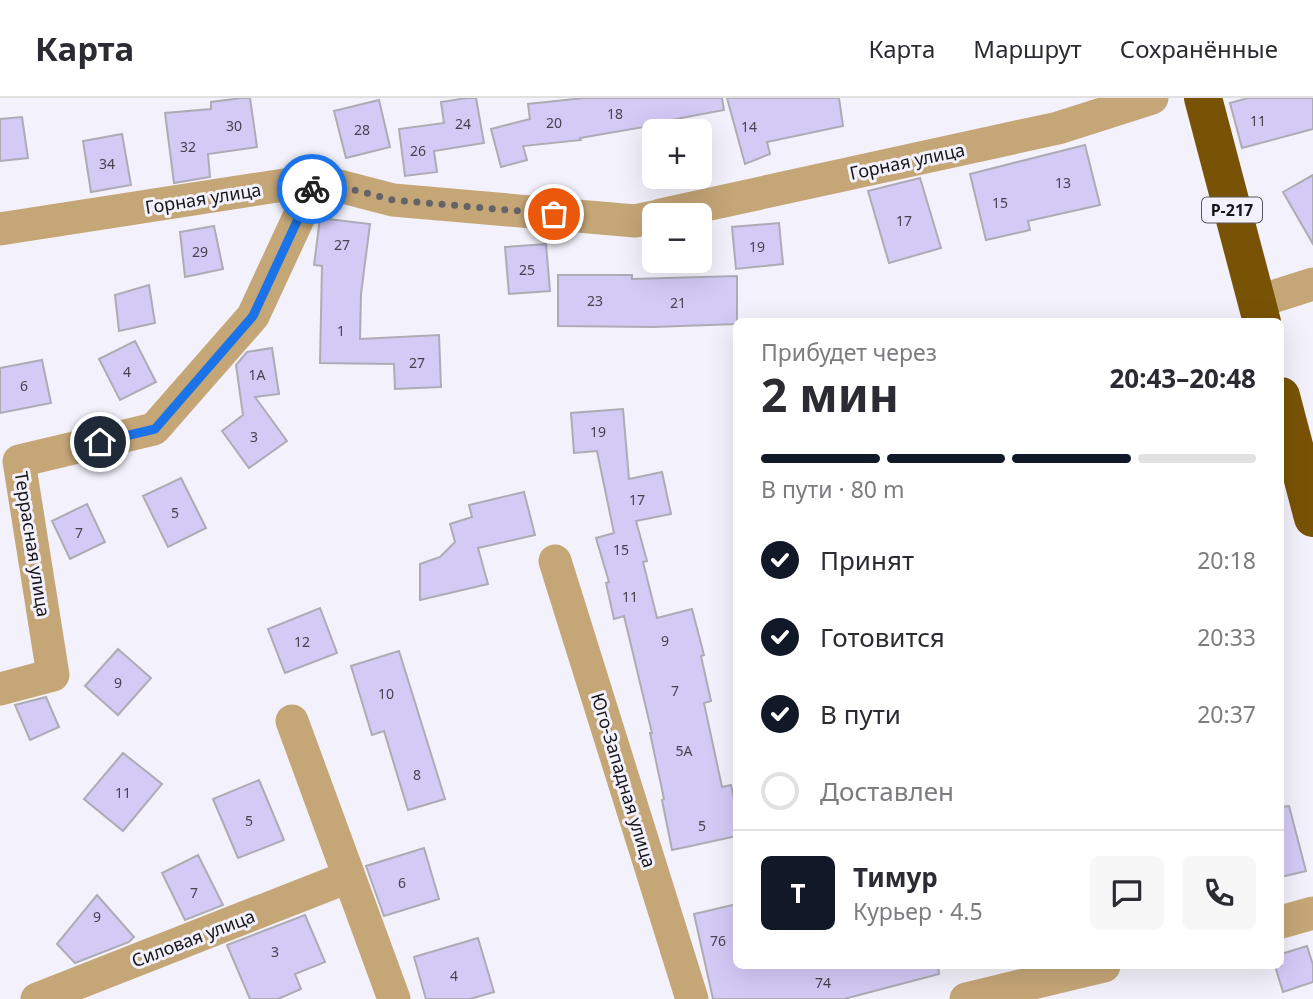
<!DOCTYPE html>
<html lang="ru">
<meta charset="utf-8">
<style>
:root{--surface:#fff;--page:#f7f7f7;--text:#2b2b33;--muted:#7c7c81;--line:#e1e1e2;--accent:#111827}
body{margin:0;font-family:"Noto Sans",sans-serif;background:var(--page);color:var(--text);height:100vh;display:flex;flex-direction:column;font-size:26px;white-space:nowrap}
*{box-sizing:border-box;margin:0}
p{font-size:23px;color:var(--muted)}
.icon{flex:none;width:38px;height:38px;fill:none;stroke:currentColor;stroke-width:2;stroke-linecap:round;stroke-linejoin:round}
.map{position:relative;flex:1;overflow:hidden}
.details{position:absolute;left:733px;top:220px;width:551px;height:651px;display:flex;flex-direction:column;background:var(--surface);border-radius:10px;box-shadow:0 7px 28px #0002}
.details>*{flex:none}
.buttons{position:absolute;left:642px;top:21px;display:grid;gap:14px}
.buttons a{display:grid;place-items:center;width:70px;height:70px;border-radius:10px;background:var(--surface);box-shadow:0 7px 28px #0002;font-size:35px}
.pin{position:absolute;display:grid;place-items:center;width:60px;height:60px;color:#fff;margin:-30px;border:4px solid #fff;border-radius:50%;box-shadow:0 2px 7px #0007}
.courier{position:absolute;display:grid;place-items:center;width:70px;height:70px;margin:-35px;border:5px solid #1a73e8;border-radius:50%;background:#fff;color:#222;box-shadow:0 2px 9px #0007}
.overview em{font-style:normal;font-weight:700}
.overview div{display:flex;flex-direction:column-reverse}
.overview{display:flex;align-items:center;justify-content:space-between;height:119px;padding:0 28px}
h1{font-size:46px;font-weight:700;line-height:52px}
.bar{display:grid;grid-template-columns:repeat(4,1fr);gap:10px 7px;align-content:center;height:84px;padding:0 28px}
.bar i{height:9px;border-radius:5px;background:var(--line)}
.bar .current{background:var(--accent)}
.bar p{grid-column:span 4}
.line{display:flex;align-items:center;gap:18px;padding:0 28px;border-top:2px solid var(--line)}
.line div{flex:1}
.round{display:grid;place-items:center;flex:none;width:74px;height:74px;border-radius:10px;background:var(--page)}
ol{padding:0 28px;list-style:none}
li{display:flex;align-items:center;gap:21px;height:77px}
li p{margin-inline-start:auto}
li .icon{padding:7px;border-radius:50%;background:var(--accent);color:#fff;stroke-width:4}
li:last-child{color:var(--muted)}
li i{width:38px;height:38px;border:4px solid var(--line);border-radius:50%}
header{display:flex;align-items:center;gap:42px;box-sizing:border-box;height:98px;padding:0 35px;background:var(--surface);border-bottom:2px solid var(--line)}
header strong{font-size:33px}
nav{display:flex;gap:38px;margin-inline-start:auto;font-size:24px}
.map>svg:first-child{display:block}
.building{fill:#d3caf6;stroke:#adacb5;stroke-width:2}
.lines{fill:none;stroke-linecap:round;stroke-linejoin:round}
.minor{stroke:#c5a677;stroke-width:33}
.highway{stroke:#795305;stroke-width:38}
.done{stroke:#646368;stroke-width:7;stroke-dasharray:0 12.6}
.route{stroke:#1a73e8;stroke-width:9}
.labels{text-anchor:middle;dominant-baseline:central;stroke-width:6;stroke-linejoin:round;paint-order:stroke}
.number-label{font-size:14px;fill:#464350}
.shield{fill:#f3f1fb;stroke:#59585d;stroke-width:2}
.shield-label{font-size:16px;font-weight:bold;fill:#171619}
.street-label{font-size:18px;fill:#171619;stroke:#f3f1fb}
</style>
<header>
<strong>Карта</strong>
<nav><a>Карта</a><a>Маршрут</a><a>Сохранённые</a></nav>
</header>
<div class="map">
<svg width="1313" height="901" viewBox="0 0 1313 901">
<rect width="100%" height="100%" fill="#f3f1fb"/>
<path class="building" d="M 242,0 L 250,0 L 257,49 L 208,56 L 210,79 L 174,85 L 165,15 L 211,11 L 211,4 Z
M 467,0 L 476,0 L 484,45 L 434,53 L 437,74 L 405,78 L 399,31 L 444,25 L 441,4 Z
M 584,0 L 722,0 L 724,12 L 644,27 L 644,29 L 580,40 L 581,42 L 523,48 L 527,62 L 501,69 L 491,31 L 530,21 L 528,6 Z
M 727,0 L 839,0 L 843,28 L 767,44 L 770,56 L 745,66 Z
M 1248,0 L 1313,0 L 1313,31 L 1242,50 L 1230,5 Z
M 379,2 L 390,49 L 346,60 L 334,13 Z
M 22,19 L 28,60 L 0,63 L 0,21 Z
M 122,36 L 131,87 L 91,94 L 83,43 Z
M 1085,47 L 1100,107 L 1028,123 L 1030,132 L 986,142 L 970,76 Z
M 1313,77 L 1313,146 L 1283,94 Z
M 920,80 L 941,150 L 889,165 L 868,93 Z
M 320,120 L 370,126 L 361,196 L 360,241 L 439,237 L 441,289 L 395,291 L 394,266 L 320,265 L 322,168 L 314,167 Z
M 779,125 L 783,166 L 736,171 L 732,129 Z
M 214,128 L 223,171 L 185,179 L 180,134 Z
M 546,146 L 550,193 L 509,196 L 505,149 Z
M 558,177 L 632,177 L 632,181 L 737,178 L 737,226 L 653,229 L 558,228 Z
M 149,187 L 155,225 L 119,233 L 115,197 Z
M 135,243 L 156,284 L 120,302 L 99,261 Z
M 272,250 L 279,296 L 255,299 L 287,343 L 249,370 L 222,333 L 243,317 L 236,267 L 247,254 Z
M 42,262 L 51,305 L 0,315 L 0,270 Z
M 623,311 L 629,381 L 662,374 L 671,416 L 636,423 L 647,463 L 643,464 L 657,520 L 692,511 L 704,557 L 701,558 L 711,603 L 704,605 L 722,689 L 731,687 L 737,716 L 737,738 L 672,752 L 662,702 L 664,701 L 650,635 L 652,635 L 636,568 L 624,518 L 614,521 L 606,485 L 609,484 L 596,440 L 614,435 L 597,353 L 574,355 L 571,315 Z
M 181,380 L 206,430 L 168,449 L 143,398 Z
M 524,394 L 535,437 L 478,450 L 488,486 L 420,502 L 420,466 L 440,459 L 455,444 L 450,426 L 472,419 L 469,407 Z
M 87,406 L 105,444 L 70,461 L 52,423 Z
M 320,510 L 337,555 L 285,575 L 268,531 Z
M 118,551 L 151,580 L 118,617 L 85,588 Z
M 399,553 L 445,701 L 408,712 L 384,633 L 372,637 L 351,568 Z
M 46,599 L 59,629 L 30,642 L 15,607 Z
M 123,655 L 162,686 L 123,733 L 84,701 Z
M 259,682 L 284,742 L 238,760 L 213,701 Z
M 1289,708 L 1306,773 L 1281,779 L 1281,709 Z
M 424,750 L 439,801 L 384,818 L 366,768 Z
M 198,757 L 223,807 L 185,822 L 162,775 Z
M 97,797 L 134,839 L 129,844 L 75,865 L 57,846 Z
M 737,806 L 737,868 L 938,868 L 939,876 L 844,901 L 713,901 L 694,816 Z
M 305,817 L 325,864 L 295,876 L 301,891 L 278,901 L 250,901 L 227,847 Z
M 478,840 L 494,894 L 470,901 L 426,901 L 414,859 Z
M 1307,848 L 1313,867 L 1313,884 L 1283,894 L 1275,868 L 1281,868 L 1281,856 Z"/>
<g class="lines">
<path class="minor" d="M 660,117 L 1058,30 L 1152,0
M 0,131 L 316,82 L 393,102 L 635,123 L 654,119
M 1256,204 L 1313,186
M 555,463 L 692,901
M 0,591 L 53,577 L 19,363 L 154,331 L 253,218 L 316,82
M 292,623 L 394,901
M 1281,824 L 1313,815
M 37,901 L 348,779
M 966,901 L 1104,868"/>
<path class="highway" d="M 1203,0 L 1262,224
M 1281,298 L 1313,420"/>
</g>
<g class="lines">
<path class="done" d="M 312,91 L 316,82 L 393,102 L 554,116"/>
<path class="route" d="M 100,344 L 155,331 L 253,218 L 312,91"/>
</g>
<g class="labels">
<g class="number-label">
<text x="615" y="15">18</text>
<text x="1258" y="22">11</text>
<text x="554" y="24">20</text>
<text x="463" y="25">24</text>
<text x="234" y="27">30</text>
<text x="749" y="28">14</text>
<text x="362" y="31">28</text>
<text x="188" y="48">32</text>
<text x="418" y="52">26</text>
<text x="107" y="65">34</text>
<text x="1063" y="84">13</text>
<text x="1000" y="104">15</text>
<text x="904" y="122">17</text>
<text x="342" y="146">27</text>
<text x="757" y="148">19</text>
<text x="200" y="153">29</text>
<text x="527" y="171">25</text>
<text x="595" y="202">23</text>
<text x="678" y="204">21</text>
<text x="341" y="232">1</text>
<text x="417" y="264">27</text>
<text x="127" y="273">4</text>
<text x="257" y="276">1А</text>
<text x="24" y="287">6</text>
<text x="598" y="333">19</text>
<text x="254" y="338">3</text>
<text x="637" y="401">17</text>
<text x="175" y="414">5</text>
<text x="79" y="434">7</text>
<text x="621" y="451">15</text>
<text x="630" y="498">11</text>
<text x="665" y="542">9</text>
<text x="302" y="543">12</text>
<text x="118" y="584">9</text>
<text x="675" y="592">7</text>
<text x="386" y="595">10</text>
<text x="684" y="652">5А</text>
<text x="417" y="676">8</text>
<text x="123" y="694">11</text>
<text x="249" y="722">5</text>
<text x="702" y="727">5</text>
<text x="402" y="784">6</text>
<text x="194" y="794">7</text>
<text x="97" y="818">9</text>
<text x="718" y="842">76</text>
<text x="275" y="853">3</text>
<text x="454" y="877">4</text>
<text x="823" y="884">74</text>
</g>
<rect class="shield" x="1202" y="99.5" width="60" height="25" rx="5"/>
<g class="shield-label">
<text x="1232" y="112">Р-217</text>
</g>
<g class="street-label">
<text transform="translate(907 63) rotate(-12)">Горная улица</text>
<text transform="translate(203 100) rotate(-9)">Горная улица</text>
<text transform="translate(33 446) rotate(81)">Террасная улица</text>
<text transform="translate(624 682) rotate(73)">Юго-Западная улица</text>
<text transform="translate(193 840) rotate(-21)">Силовая улица</text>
</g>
</g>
</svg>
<div class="buttons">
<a>+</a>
<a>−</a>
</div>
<div class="pin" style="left:554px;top:116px;background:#ea580c"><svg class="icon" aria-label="bag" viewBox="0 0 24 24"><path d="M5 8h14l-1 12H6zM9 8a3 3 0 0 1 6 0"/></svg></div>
<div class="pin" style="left:100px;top:344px;background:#1f2937"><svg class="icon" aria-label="home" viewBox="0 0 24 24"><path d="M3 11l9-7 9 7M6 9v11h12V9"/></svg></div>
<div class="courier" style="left:312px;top:91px"><svg class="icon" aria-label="bike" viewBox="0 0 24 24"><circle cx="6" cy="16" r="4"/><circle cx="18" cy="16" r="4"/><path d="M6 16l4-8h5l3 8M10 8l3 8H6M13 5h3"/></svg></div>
<section class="details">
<div class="overview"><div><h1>2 мин</h1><p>Прибудет через</p></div><em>20:43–20:48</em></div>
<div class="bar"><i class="current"></i><i class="current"></i><i class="current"></i><i></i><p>В пути · 80 m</p></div>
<ol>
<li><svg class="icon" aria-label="check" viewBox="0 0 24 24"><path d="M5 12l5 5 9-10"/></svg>Принят<p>20:18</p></li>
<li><svg class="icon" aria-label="check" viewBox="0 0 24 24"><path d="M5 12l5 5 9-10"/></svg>Готовится<p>20:33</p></li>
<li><svg class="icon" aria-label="check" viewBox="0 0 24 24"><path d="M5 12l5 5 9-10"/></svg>В пути<p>20:37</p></li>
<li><i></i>Доставлен</li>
</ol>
<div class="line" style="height:126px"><b class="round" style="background:var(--accent);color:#fff">Т</b><div><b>Тимур</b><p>Курьер · 4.5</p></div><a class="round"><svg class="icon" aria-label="chat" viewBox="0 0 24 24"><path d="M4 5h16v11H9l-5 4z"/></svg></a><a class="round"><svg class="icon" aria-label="phone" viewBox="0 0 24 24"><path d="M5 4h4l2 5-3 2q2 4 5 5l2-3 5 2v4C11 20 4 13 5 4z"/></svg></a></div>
</section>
</div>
